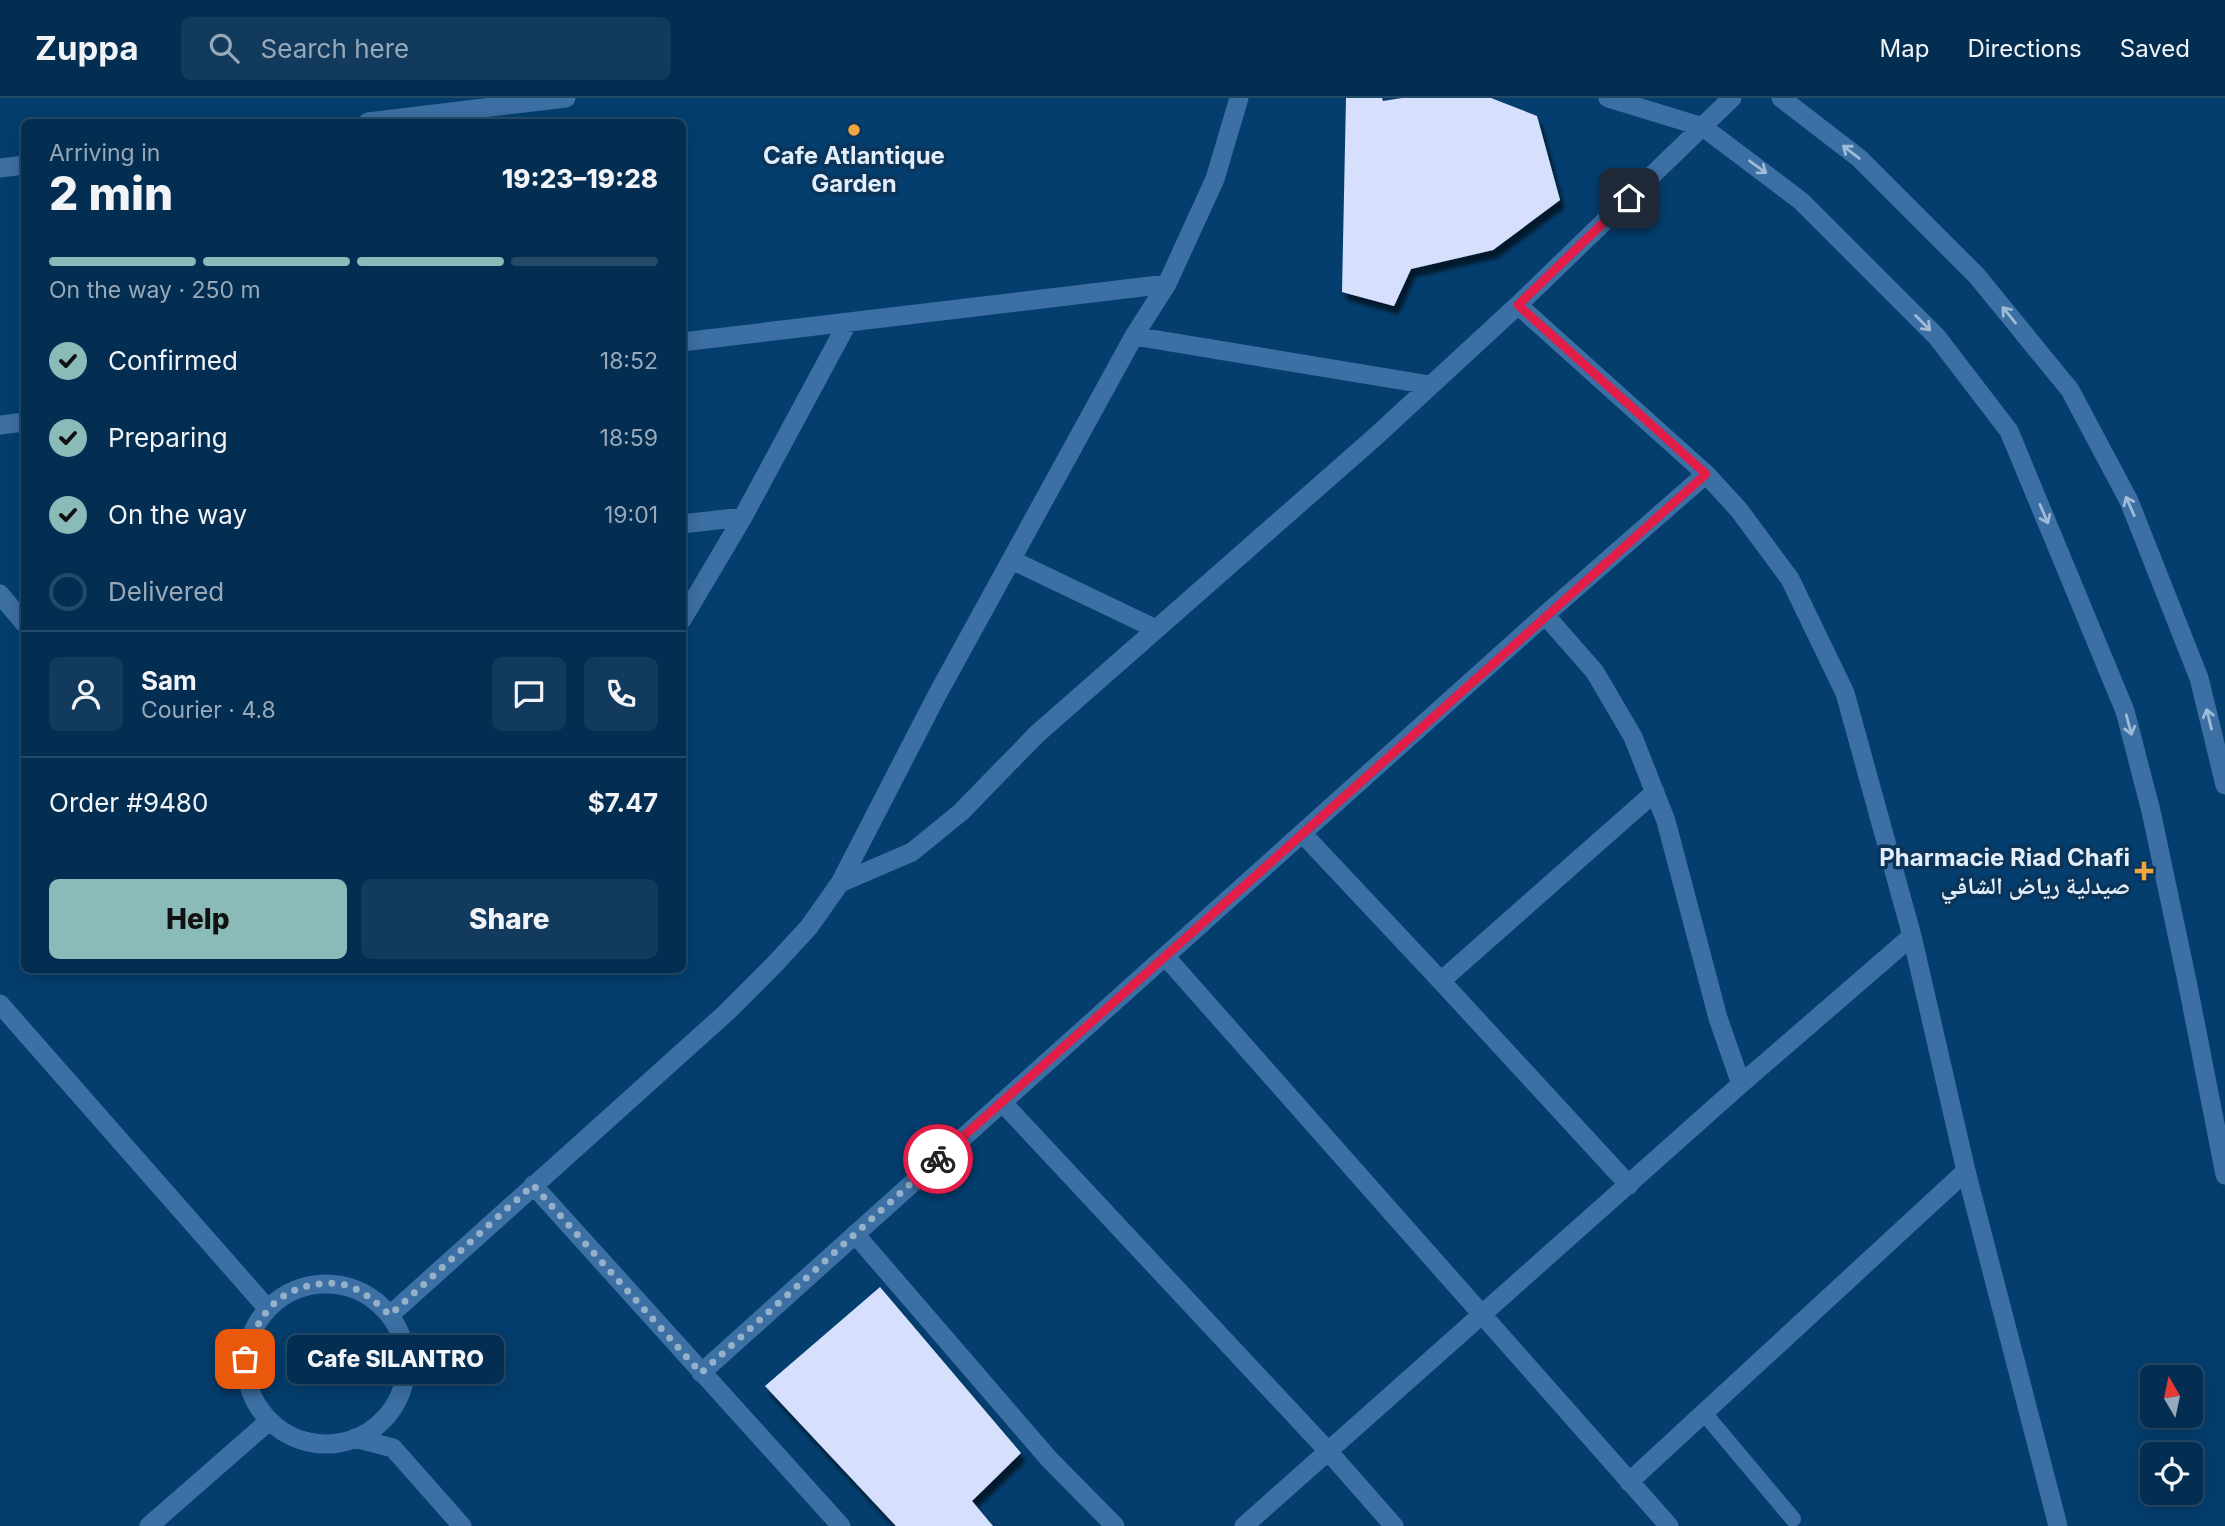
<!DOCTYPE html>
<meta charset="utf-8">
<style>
:root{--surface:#032e52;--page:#113a5c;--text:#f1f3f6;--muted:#97a8b8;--line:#244a69;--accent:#8bbbb9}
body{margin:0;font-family:Inter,"Noto Naskh Arabic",sans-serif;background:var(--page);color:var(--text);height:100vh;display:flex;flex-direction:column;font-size:26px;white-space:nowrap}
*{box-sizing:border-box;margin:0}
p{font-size:23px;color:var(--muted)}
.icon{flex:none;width:38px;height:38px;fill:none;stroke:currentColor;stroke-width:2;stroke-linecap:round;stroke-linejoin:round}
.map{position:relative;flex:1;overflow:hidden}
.sheet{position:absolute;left:21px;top:21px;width:665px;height:854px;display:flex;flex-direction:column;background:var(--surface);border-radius:10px;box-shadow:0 4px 18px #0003,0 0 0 2px var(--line)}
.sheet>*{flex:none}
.needle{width:46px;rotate:351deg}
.controls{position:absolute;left:2140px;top:1267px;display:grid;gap:14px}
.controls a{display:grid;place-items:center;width:63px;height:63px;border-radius:10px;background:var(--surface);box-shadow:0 4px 18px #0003,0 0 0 2px var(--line);font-size:35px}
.pin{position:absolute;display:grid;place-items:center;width:60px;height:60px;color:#fff;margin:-30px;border-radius:14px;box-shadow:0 4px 10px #0006}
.courier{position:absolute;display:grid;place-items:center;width:70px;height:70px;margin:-35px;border:5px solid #e11d48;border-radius:50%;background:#fff;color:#222;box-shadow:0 2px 9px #0007}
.bubble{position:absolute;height:49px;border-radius:10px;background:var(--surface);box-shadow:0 4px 18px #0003,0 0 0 2px var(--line);font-size:23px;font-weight:800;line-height:49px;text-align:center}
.head em{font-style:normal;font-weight:800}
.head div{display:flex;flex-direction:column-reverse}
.head{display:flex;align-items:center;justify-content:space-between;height:119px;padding:0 28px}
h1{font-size:46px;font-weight:800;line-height:52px}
.bar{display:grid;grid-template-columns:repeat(4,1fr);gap:10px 7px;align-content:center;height:84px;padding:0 28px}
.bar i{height:9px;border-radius:5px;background:var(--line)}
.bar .active{background:var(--accent)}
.bar p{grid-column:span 4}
.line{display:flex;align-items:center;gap:18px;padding:0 28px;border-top:2px solid var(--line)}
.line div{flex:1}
.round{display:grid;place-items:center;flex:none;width:74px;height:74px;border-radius:10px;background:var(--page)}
ol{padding:0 28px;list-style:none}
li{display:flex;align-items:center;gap:21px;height:77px}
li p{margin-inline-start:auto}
li .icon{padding:7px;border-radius:50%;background:var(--accent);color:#111;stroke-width:4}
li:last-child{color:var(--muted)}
li i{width:38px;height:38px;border:4px solid var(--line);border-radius:50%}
.action{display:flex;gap:14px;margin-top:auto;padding:14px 28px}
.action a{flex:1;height:80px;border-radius:10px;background:var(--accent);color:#111;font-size:28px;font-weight:800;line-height:80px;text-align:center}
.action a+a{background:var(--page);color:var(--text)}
header{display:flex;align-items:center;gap:42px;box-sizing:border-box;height:98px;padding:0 35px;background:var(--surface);border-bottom:2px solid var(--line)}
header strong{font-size:33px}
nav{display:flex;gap:38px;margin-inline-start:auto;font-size:24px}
.search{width:490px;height:63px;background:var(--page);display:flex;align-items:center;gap:18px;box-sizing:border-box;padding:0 24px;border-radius:10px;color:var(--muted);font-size:26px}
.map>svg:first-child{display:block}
.building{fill:#d6e0fd;filter:url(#shadow)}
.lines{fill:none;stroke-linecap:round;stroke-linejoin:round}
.service{stroke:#3c6fa3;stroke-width:16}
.minor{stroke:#3c6fa3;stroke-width:19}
.oneway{stroke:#a0bbd7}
.done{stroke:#95b0c9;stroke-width:7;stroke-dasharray:0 12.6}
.route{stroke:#e11d48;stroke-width:9}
.poi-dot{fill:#f1a540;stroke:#0b3459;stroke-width:2.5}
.labels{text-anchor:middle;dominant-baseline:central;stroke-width:7;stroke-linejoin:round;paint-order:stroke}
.poi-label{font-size:24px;font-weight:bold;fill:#e3eefa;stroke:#0b3459}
</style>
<header>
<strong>Zuppa</strong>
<div class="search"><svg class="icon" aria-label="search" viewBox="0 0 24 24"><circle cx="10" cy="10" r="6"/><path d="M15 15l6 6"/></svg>Search here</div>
<nav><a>Map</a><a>Directions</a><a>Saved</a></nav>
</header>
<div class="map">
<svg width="2225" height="1428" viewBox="0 0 2225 1428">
<defs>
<filter id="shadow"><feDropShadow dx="4.5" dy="8" stdDeviation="2" flood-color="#0009"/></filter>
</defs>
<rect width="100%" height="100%" fill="#043e6e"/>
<path class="building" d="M 1346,0 L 1382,0 L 1383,3 L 1402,0 L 1491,0 L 1537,18 L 1560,102 L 1493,152 L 1411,171 L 1394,208 L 1342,194 Z
M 880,1189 L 1021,1355 L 972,1403 L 993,1428 L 896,1428 L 765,1288 Z"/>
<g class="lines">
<path class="service" d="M 1704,1315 L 1793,1421"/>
<path class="minor" d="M 1608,0 L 1703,29 L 1801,103 L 1937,239 L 2009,333 L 2125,613 L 2151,713 L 2188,888 L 2225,1077
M 1781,0 L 1859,60 L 1977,178 L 2070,292 L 2129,403 L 2199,580 L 2225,687
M 368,24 L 566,0
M 0,70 L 24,67
M 1518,207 L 1706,376 L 1739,412 L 1790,481 L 1845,595 L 1912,838 L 1966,1073 L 2058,1428
M 1134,238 L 1430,287
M 682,244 L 1167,186
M 0,327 L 24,324
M 682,426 L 743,419
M 1012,462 L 1156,531
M 0,496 L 24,525
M 1545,517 L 1595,574 L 1633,639 L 1666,723 L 1718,920 L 1741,986
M 682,522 L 743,419 L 848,224
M 1302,735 L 1441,883 L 1629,1087
M 840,785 L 912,754 L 961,714 L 1037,636 L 1375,339 L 1518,207 L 1732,0
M 1165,858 L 1669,1428
M 1441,883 L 1655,694
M 0,906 L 268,1211
M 1002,1004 L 1328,1353 L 1394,1428
M 533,1087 L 841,1428
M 855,1136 L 1049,1361 L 1115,1428
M246 1266a80 80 0 1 1 160 0a80 80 0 1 1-160 0Z
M 390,1217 L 727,914 L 773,868 L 809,829 L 840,785 L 937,597 L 1134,238 L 1167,186 L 1215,81 L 1239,0
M 701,1275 L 1545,517 L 1706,376
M 355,1340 L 393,1350 L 462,1428
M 1629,1384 L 1966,1073
M 149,1428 L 269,1323
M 1244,1428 L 1741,986 L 1912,838"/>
</g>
<defs><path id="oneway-shaft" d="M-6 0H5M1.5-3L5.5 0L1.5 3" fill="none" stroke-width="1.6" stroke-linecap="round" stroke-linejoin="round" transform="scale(1.75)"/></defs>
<g class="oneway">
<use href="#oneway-shaft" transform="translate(1851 54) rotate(-142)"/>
<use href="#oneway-shaft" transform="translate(1758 69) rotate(36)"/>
<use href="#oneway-shaft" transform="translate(2009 217) rotate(-129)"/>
<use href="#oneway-shaft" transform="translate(1923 225) rotate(45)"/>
<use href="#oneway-shaft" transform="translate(2130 408) rotate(-114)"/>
<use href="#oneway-shaft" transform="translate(2044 416) rotate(67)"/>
<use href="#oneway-shaft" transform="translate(2209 621) rotate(-104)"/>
<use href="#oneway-shaft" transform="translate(2129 627) rotate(75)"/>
</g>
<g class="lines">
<path class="done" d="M 245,1261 C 255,1224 272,1194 313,1187 C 324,1185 340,1184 351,1189 C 367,1195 377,1206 390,1217 L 533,1087 L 701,1275 L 938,1061"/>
<path class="route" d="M 938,1061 L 1706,376 L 1518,207 L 1629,100"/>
</g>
<g class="poi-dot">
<circle cx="854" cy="32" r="7"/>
<path d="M2140.5 762.5h7v7h7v7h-7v7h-7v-7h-7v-7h7z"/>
</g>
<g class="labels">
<g class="poi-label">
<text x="854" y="57">Cafe Atlantique<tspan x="854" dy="28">Garden</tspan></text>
<text x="2130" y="759" text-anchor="end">Pharmacie Riad Chafi<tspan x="2130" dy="28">صيدلية رياض الشافي</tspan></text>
</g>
</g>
</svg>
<div class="controls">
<a><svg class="needle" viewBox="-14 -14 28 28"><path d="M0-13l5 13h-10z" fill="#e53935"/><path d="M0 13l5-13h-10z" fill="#97a8b8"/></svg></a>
<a><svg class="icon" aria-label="locate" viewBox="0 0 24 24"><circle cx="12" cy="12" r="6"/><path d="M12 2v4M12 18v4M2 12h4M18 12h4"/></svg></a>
</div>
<div class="pin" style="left:245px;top:1261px;background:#ea580c"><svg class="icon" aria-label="bag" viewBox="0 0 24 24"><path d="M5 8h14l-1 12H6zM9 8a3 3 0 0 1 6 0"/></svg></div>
<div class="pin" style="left:1629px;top:100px;background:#1f2937"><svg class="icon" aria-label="home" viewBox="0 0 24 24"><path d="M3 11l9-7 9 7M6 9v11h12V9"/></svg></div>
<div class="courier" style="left:938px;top:1061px"><svg class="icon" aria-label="bike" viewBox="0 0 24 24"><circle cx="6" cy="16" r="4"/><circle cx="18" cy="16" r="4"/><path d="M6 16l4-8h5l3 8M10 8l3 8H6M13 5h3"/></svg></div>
<div class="bubble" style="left:287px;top:1237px;width:217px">Cafe SILANTRO</div>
<section class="sheet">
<div class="head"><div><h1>2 min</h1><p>Arriving in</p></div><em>19:23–19:28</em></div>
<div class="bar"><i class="active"></i><i class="active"></i><i class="active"></i><i></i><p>On the way · 250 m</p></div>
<ol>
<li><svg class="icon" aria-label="check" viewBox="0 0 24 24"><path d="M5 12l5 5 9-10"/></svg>Confirmed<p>18:52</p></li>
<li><svg class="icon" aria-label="check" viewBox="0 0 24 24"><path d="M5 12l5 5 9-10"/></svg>Preparing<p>18:59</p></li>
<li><svg class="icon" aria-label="check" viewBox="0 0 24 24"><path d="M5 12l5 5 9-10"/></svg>On the way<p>19:01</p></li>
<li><i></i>Delivered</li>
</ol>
<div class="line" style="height:126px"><a class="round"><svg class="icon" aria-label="person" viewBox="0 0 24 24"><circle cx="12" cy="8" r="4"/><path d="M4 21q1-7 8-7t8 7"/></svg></a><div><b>Sam</b><p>Courier · 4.8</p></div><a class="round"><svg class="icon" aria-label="chat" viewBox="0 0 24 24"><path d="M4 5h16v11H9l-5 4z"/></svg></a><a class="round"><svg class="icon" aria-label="phone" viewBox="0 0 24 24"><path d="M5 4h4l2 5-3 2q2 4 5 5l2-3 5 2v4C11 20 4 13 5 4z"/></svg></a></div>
<div class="line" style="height:91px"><div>Order #9480</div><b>$7.47</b></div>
<div class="action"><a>Help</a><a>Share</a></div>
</section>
</div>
